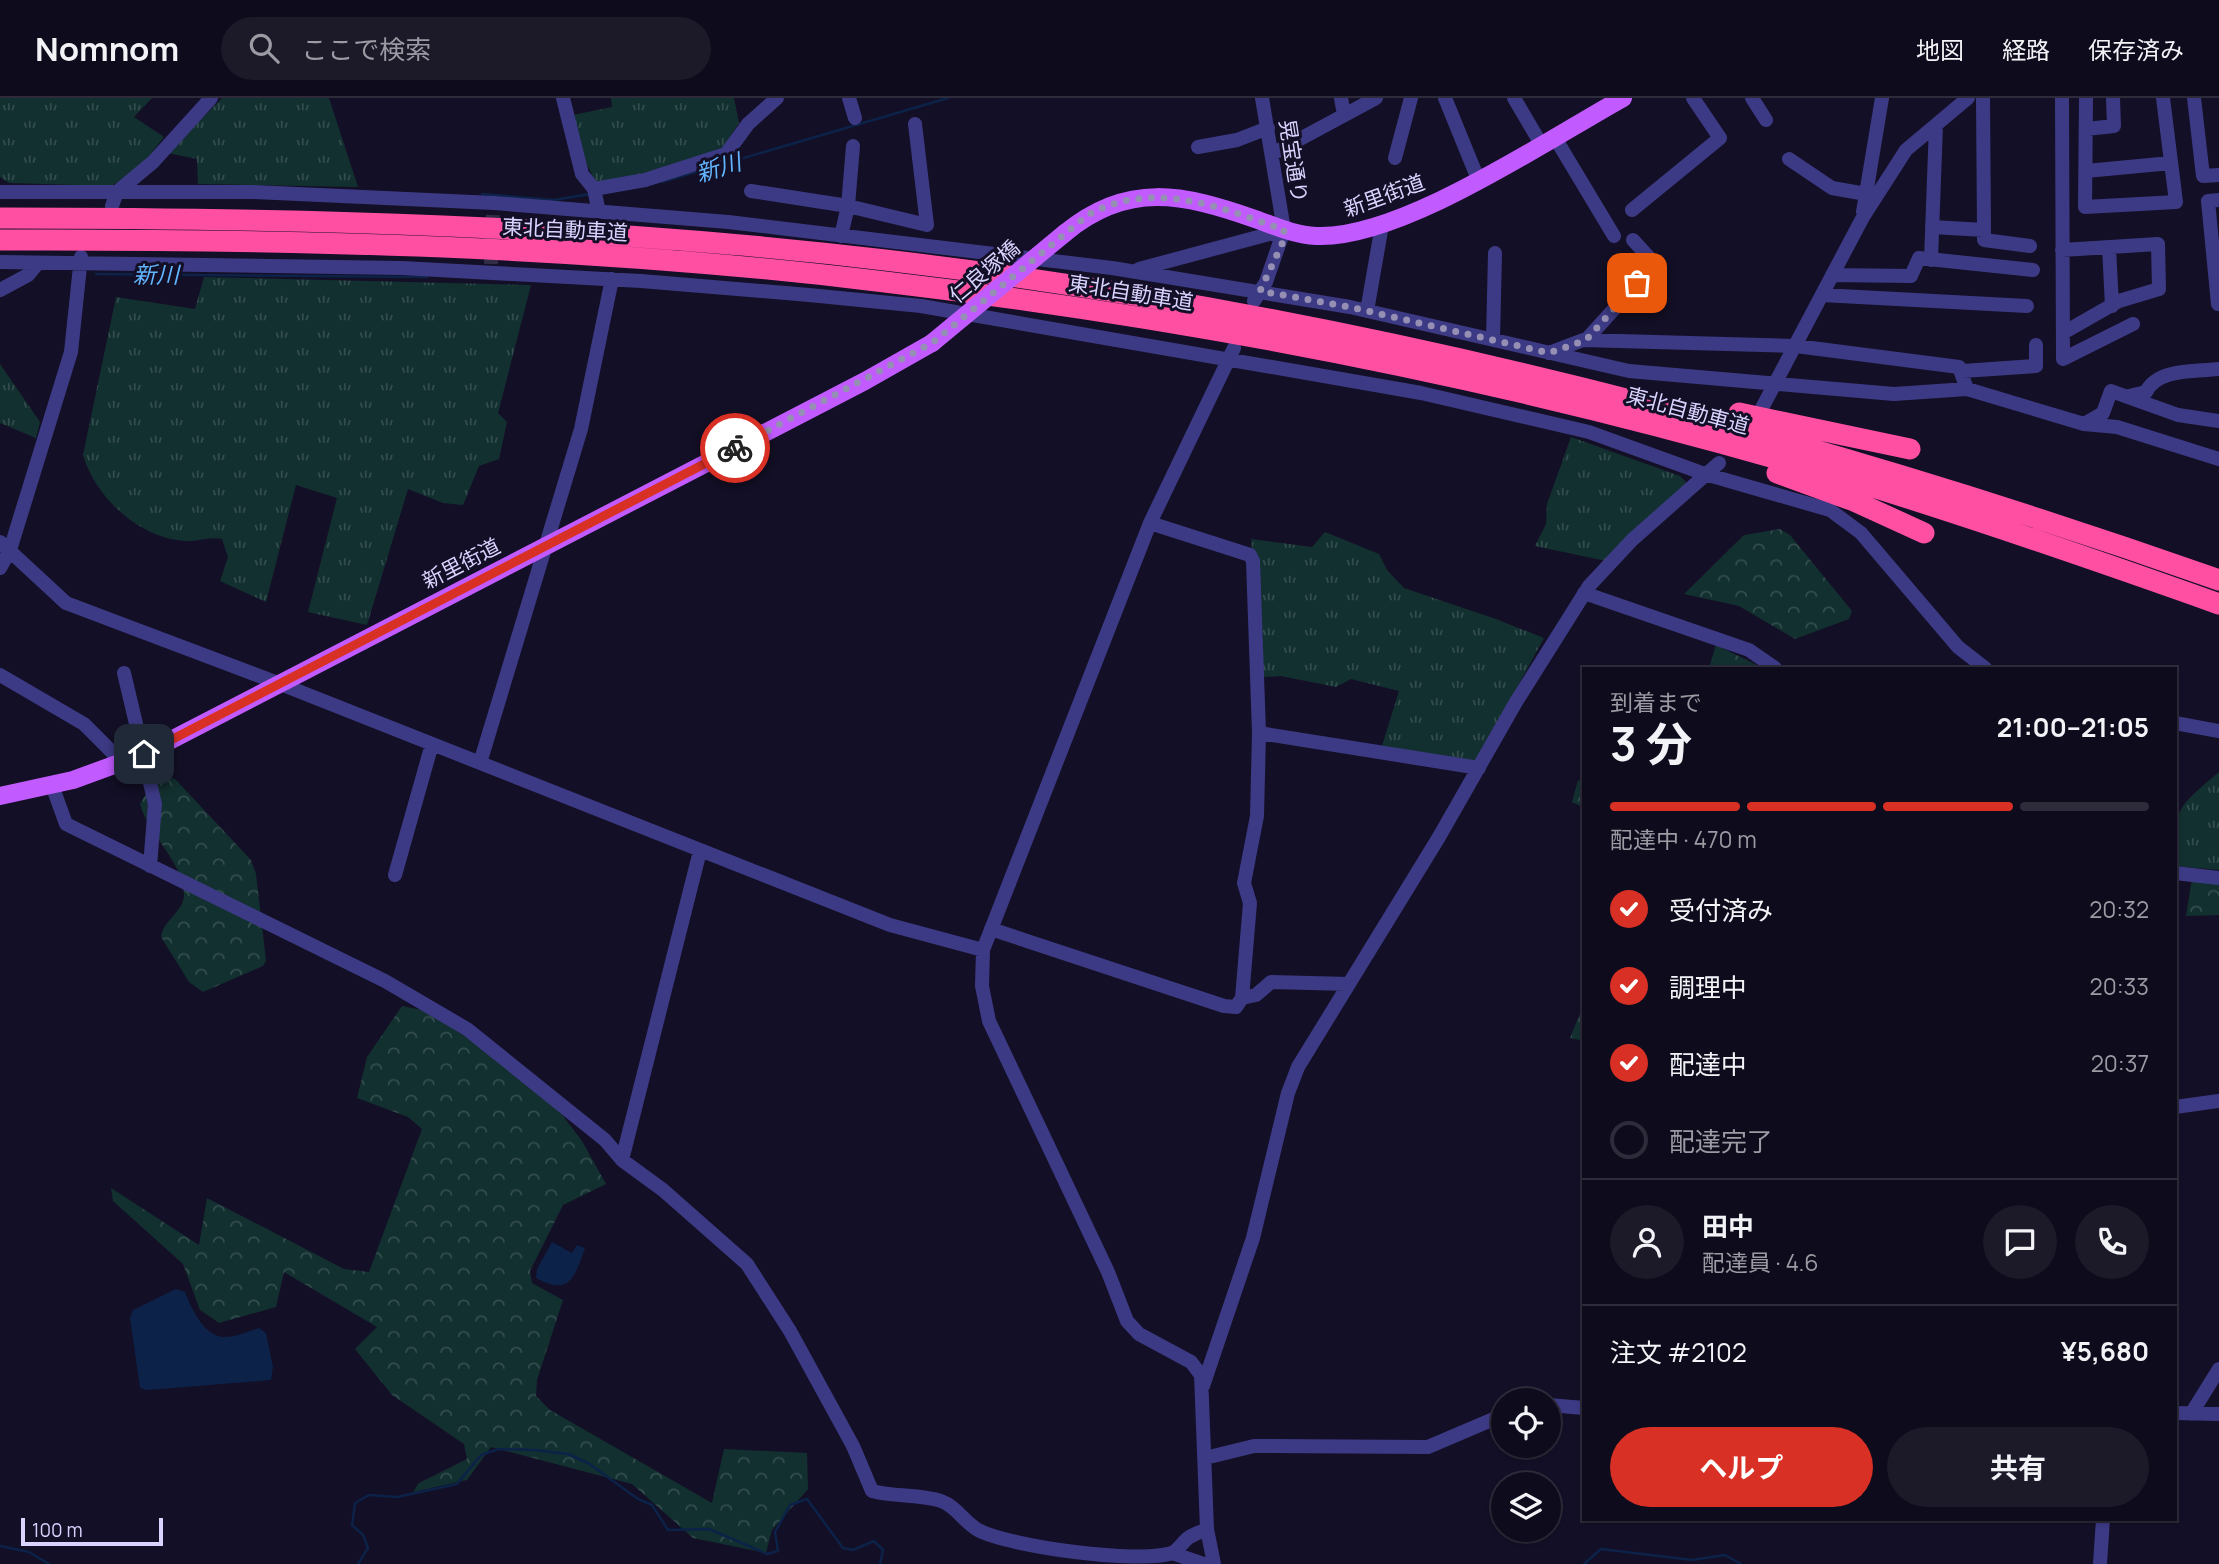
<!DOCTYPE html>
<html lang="ja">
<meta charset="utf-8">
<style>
:root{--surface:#0e0b1c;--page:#1c1929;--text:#f1f3f6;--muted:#9b9ba3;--line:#2e2b3b;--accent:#d93025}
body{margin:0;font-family:Manrope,"Noto Sans JP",sans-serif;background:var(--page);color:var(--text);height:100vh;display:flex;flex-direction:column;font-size:26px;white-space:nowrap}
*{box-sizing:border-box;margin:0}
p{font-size:23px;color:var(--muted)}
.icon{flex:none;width:38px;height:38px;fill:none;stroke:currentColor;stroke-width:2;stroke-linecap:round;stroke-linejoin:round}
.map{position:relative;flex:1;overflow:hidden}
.drawer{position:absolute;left:1582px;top:569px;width:595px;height:854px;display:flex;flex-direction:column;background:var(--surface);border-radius:0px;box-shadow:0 2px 5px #0004,0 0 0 2px var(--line)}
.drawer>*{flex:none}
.controls{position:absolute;left:1491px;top:1290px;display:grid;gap:14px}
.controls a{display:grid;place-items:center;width:70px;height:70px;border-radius:50%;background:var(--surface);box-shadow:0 2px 5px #0004,0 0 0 2px var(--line);font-size:35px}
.scale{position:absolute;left:21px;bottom:18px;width:142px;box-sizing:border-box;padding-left:7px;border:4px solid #d9d4ff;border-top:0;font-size:19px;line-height:24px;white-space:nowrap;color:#d9d4ff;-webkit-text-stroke:5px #130f26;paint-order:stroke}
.pin{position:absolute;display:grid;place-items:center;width:60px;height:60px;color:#fff;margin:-30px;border-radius:14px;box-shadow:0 4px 10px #0006}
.courier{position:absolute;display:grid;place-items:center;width:70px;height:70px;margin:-35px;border:5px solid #d93025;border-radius:50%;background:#fff;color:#222;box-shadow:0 2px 9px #0007}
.overview em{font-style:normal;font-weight:700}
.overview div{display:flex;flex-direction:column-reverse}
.overview{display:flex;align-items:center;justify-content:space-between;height:119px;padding:0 28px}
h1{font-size:46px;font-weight:700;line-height:52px}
.bar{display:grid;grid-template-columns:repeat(4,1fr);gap:10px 7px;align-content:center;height:84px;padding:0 28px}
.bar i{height:9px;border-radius:5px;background:var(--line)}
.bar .current{background:var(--accent)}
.bar p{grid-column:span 4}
.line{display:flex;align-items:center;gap:18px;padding:0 28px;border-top:2px solid var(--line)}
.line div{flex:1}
.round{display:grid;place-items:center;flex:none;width:74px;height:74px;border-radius:37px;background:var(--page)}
ol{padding:0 28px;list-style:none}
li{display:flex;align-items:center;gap:21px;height:77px}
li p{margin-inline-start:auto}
li .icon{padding:7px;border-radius:50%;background:var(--accent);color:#fff;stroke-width:4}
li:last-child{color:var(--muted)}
li i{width:38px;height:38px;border:4px solid var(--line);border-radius:50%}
.action{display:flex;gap:14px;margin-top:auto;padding:14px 28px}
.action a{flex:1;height:80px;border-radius:42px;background:var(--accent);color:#fff;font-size:28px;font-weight:700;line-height:80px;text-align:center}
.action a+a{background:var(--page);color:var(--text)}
header{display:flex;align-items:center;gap:42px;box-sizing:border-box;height:98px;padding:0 35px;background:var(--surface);border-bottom:2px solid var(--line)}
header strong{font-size:33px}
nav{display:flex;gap:38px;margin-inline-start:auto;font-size:24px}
.search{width:490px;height:63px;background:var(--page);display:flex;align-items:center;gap:18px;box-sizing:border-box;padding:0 24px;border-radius:38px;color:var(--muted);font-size:26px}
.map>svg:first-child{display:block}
.grass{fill:url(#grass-tufts)}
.forest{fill:url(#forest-crowns)}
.water{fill:#0c2248}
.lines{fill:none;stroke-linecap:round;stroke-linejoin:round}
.stream{stroke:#0c2248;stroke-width:2.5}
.minor-tunnel{stroke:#312d47;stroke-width:14;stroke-dasharray:14 7;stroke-linecap:butt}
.minor{stroke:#3d3a85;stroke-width:14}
.major{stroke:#c25bff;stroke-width:18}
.highway{stroke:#ff4fa3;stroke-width:21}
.major-bridge{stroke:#c25bff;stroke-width:18}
.done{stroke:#948fb3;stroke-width:7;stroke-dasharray:0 12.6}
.route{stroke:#d93025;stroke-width:9}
.labels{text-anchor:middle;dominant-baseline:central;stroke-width:6;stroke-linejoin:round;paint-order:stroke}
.street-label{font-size:21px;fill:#d9d4ff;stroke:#130f26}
.water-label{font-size:23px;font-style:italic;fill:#62b6ff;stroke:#130f26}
</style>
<header>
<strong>Nomnom</strong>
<div class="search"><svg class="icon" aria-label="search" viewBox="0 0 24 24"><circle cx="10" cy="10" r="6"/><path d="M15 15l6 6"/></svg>ここで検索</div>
<nav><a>地図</a><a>経路</a><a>保存済み</a></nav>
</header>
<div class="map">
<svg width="2219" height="1466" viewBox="0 0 2219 1466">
<defs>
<pattern id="grass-tufts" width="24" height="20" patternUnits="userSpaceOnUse" patternTransform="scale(1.75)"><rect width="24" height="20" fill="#12302f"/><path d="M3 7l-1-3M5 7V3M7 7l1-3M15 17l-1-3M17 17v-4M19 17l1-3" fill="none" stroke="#344d4e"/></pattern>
<pattern id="forest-crowns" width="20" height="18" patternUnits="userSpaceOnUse" patternTransform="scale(1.75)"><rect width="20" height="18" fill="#12302f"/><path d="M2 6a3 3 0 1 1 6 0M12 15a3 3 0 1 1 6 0" fill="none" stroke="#344d4e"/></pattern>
</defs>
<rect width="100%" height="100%" fill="#130f26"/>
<path class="grass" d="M 0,0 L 152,0 L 134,19 L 164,39 L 138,72 L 111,88 L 9,85 L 0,79 Z
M 222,0 L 329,0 L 358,89 L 198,86 L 197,61 L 168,55 Z
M 611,0 L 734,0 L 739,25 L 723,49 L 695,63 L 597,86 L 577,48 L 573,17 L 612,9 Z
M 204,179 L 531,187 L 498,315 L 507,324 L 499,361 L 479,368 L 463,407 L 443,405 L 408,391 L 367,527 L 308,514 L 337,400 L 296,387 L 266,504 L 220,483 L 228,459 L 222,441 C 208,438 198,444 185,443 C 139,440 95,399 83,357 L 116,199 L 195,211 Z
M 0,266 L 40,324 L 36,340 L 0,325 Z
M 1571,339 L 1680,378 L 1687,385 L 1606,463 L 1535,448 L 1546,426 L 1547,406 Z
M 1325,434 L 1379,456 L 1387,472 L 1404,490 L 1496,521 L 1544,540 L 1477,663 L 1381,651 L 1399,593 L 1351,581 L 1336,589 L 1281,578 L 1264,579 L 1251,441 L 1312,449 Z
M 2219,674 L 2219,772 L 2175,768 C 2175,710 2174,712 2219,674 Z"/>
<path class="forest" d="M 1780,431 L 1790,437 L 1852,513 L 1849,521 L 1795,541 L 1739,508 L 1684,496 L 1744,437 Z
M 1716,547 L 1763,570 L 1709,570 Z
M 168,678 L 175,681 L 251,762 L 256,776 L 266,863 L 263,868 L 203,894 L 189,884 L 161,839 C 163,822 184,814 184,796 C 183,763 148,737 140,706 C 147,694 154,681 168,678 Z
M 1578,682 L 1584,685 L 1584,710 L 1572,704 Z
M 2192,780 L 2219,783 L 2219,817 L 2186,818 Z
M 1584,906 L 1584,943 L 1570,940 Z
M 402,908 L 432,914 L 551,1002 L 582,1043 L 606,1086 L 563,1107 L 530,1173 L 532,1185 L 563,1202 L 537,1282 L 536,1298 L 550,1312 L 712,1405 L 724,1351 L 807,1355 L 808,1391 L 772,1432 L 766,1455 L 693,1440 L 632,1386 L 491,1349 L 467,1382 L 413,1394 L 419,1385 L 467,1361 L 464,1346 L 392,1297 L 355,1251 L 377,1229 L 284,1174 L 276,1209 L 219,1225 L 200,1212 L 183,1166 L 113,1103 L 111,1090 L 199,1147 L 207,1100 L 344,1171 L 369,1174 L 422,1031 L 408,1019 L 357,1000 L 367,959 Z"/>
<path class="water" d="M 552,1144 L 572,1155 L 577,1147 L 585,1150 C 575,1178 570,1199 536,1180 L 537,1171 Z
M 176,1191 L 185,1194 C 192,1211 204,1239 225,1239 C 236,1239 249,1233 259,1230 L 266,1235 L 273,1269 L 271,1282 L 148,1292 L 140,1290 L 130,1220 L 133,1212 Z"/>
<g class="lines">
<path class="stream" d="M 662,84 L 948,0
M 482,96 L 554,102 L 590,96
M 96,176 L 427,179
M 0,1448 L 29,1454 L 49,1466
M 358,1466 L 368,1450 L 363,1437 L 352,1427 L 355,1405 L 369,1397 L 397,1399 L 457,1386 L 481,1357 L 499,1351 L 535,1352 L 568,1356 L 588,1365 L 638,1401 L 652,1407 L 668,1432 L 709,1431 L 767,1456 L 778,1453 L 775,1434 L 790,1407 L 807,1401 L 843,1450 L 853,1452 L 874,1443 L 883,1452 L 880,1466
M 1584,1466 L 1601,1451 L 1692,1462 L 1725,1457 L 1741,1466"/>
<path class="minor-tunnel" d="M 491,166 L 493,117"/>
<path class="minor" d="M 563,0 L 582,76 L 594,91 L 599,114
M 849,0 L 855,20
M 1262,0 L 1284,132
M 1341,0 L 1344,17
M 1445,0 L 1478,81
M 1514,0 L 1541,46
M 1752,0 L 1766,22
M 2062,0 L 2063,261 L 2133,226
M 2086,0 L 2085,109 L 2176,104 L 2163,0
M 2194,0 L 2203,78 L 2219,77
M 2086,31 L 2114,28 L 2113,0
M 1554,38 L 1614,138
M 1198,49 L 1237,42 L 1268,30
M 1272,56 L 1376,0
M 1395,60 L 1411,0
M 1789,61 L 1832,90 L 1866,96
M 2086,73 L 2171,65
M 594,91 L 645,82 L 726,56 L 748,26 L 777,0
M 751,93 L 848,108 L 853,48
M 0,94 L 254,94 L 494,105 L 728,124 L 1112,170 L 1350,209 L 1629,273 L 1894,296 L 1967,291 L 2084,326 L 2117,329 L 2219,361
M 112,108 L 117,94 L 153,64 L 211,0
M 1632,112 L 1720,40 L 1693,0
M 1863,114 L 1882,0
M 1932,129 L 1984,132 L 1983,0
M 1984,132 L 1984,142 L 2030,148
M 841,138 L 848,108 L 927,127 L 915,26
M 2109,149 L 2112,208
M 2062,152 L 2158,146 L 2159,191 L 2119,203 L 2063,235
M 1931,162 L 1936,27
M 0,164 L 402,170 L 641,183 L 809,197 L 921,208 L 1421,295 L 1589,334 L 1705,376 L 1830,412 L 1861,435 L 1958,549 L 1985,570
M 1139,171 L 1284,132 L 1266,184 L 1254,203
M 1832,177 L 1911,178 L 1919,160 L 2033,172
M 0,192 L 28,177 L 38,165
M 1822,197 L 2027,208
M 2218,206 L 2208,103 L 2219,102
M 1367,213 L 1382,127
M 1493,242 L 1495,155
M 1586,242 L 1655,166 L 1633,142
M 1549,255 L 1583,242 L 1796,248 L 1959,269 L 1967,291
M 1963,273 L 2036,268 L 2036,247
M 2129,298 L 2146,294 C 2158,270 2195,274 2219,271
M 1762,310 L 1863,119 L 1906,52 L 1968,0
M 2084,326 L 2103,315 L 2111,293 L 2178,317 L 2219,323
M 0,444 L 66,505 L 278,585 L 890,827 L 983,852
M 0,470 L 10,452 L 71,254 L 81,159
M 1584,495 L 1749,552 L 1775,570
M 124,575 L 155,706 L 150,768
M 0,577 L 84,626 L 123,665
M 2175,625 L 2219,633
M 1259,635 L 1479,670
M 480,665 L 581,331 L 612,181
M 52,687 L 66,726 L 385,883 L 467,931 L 605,1042 L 622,1062 L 663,1092 L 747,1166 L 790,1233 L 853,1348 L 872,1393 C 894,1399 921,1396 941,1403 C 956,1408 964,1424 978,1432 C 1011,1449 1139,1466 1172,1455 C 1178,1452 1183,1444 1188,1440 C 1194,1436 1201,1434 1207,1431
M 2175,775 L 2219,780
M 395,777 L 432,646
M 991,831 L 1224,908 L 1236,909 L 1242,900 L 1250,805 L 1244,785 L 1257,718 L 1259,635 L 1253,463 L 1250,457 L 1150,425
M 1242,900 L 1256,897 L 1271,884 L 1349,886
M 2175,1009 L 2219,1003
M 622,1062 L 700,753
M 1203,1288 L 1253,1140 L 1288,995 L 1298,969 L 1439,739 L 1516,604 L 1589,488 L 1632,442 L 1719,365
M 1549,1307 L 1584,1310
M 2175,1315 L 2219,1316
M 2191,1316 L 2219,1271
M 1205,1360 L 1254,1348 L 1428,1349 L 1503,1317
M 1172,1455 L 1204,1466
M 1214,1466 L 1207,1431 L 1201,1277 L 1191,1264 L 1139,1236 L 1127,1223 L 1108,1174 L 989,923 L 982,888 L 983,852 L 1150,425 L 1234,250
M 2100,1466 L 2103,1421"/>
<path class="major" d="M 1065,135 C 1128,83 1183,96 1255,121 C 1275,128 1294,137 1316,138 C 1400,142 1547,42 1623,0
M 0,698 L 73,682 L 144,656 L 865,283 L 932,245"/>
<path class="highway" d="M 0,120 C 295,120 591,127 885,162 C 1342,215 1786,329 2219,482
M 0,142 C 295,141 592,148 885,184 C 1216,223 1544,289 1863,386 C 1983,423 2101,464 2219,506
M 1739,315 L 1910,351
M 1777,375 L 1854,403 L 1924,435"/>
<path class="major-bridge" d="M 932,245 L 1065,135"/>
</g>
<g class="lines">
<path class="done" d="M 735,350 L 932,245 L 1088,117 C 1151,81 1221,109 1284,132 L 1282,146 L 1260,193 L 1350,209 L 1549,255 L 1586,242 L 1637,185"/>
<path class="route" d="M 144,656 L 735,350"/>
</g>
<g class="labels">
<g class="street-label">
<text transform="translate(1294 63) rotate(81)">晃宝通り</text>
<text transform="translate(1384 97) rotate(-20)">新里街道</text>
<text transform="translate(565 131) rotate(3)">東北自動車道</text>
<text transform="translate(984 173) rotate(-40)">仁良塚橋</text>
<text transform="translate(1131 194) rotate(9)">東北自動車道</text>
<text transform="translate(1688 312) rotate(15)">東北自動車道</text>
<text transform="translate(461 465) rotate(-27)">新里街道</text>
</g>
<g class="water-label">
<text transform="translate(718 69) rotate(-17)">新川</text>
<text x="156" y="176">新川</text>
</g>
</g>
</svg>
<div class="controls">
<a><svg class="icon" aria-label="locate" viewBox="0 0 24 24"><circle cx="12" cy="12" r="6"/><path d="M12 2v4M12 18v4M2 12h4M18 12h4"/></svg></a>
<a><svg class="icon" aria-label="layers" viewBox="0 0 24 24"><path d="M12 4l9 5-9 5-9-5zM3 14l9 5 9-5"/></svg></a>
</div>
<div class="scale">100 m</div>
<div class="pin" style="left:1637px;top:185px;background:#ea580c"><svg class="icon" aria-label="bag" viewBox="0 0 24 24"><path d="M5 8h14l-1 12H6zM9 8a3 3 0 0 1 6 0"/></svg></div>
<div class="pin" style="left:144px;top:656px;background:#1f2937"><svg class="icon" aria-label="home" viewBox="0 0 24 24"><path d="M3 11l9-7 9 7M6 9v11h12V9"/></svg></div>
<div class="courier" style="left:735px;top:350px"><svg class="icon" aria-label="bike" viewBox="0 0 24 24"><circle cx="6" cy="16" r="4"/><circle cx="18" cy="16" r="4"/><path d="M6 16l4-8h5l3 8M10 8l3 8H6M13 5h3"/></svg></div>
<section class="drawer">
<div class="overview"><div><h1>3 分</h1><p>到着まで</p></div><em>21:00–21:05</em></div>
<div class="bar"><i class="current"></i><i class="current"></i><i class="current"></i><i></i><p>配達中 · 470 m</p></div>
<ol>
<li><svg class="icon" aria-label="check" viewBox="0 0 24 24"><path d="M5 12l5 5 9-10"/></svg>受付済み<p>20:32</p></li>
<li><svg class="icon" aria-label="check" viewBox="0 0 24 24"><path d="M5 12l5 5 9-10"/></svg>調理中<p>20:33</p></li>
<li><svg class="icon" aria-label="check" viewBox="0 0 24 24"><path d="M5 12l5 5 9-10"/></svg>配達中<p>20:37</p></li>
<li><i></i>配達完了</li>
</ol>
<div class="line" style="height:126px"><a class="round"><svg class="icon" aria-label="person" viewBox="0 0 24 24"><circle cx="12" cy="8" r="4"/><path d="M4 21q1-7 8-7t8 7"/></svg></a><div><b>田中</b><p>配達員 · 4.6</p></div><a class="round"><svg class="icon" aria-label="chat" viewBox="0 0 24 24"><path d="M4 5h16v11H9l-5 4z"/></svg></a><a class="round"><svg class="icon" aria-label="phone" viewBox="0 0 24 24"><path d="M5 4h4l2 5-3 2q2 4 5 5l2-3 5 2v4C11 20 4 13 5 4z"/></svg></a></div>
<div class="line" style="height:91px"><div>注文 #2102</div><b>¥5,680</b></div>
<div class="action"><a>ヘルプ</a><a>共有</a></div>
</section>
</div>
